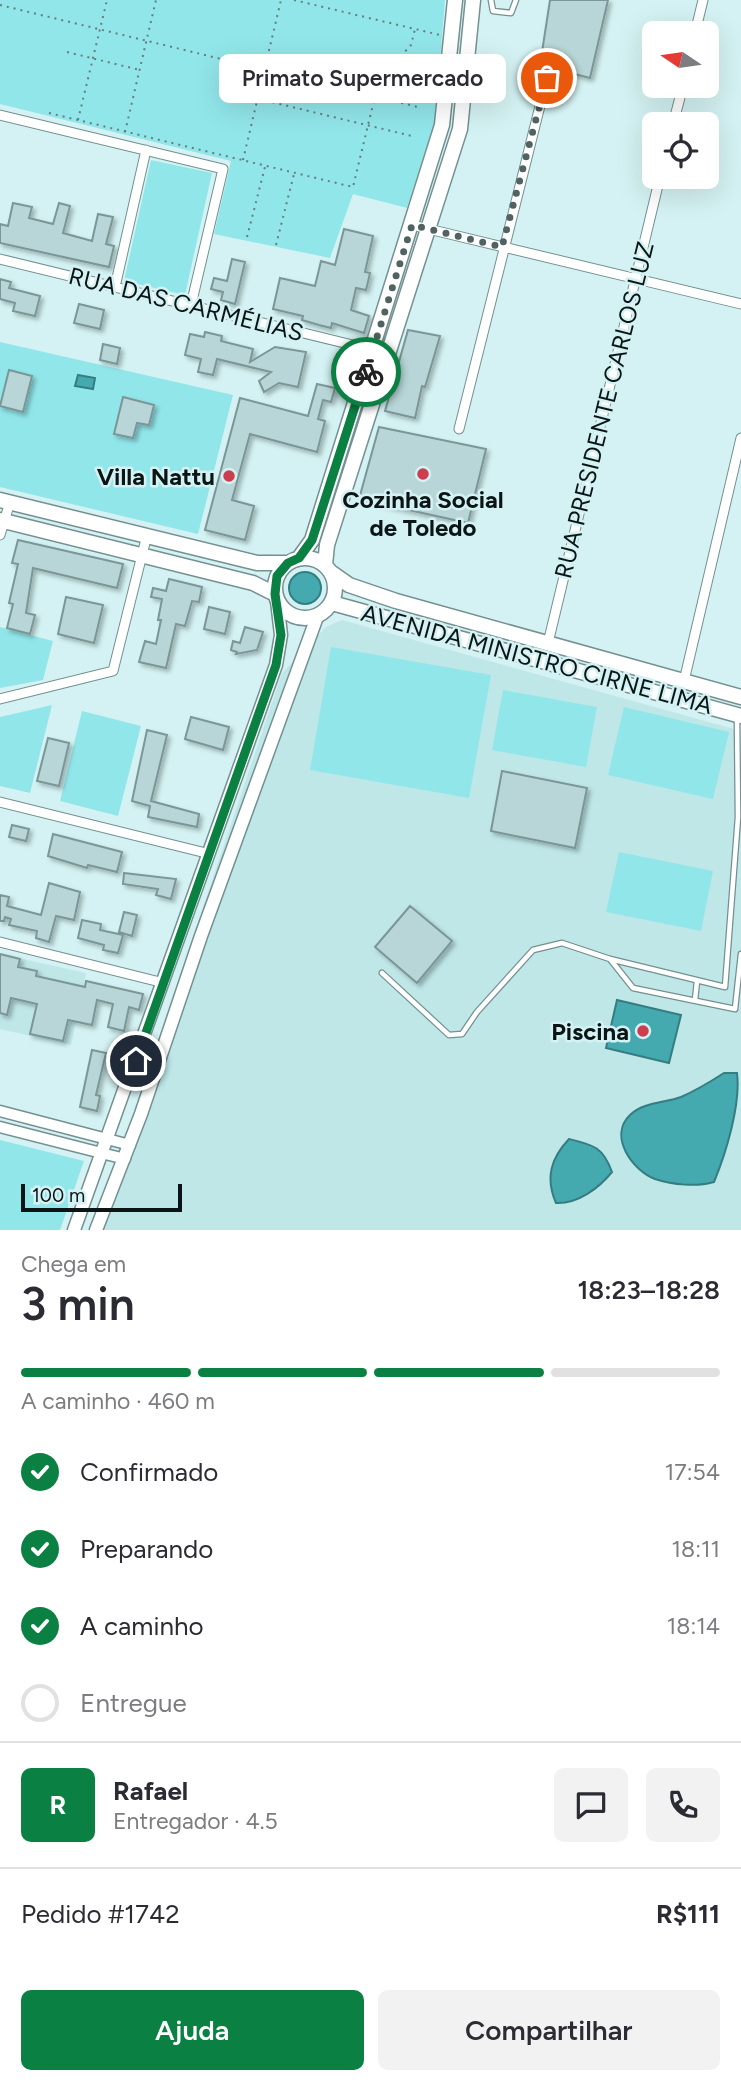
<!DOCTYPE html>
<html lang="pt">
<meta charset="utf-8">
<style>
:root{--surface:#fff;--page:#f2f2f3;--text:#2b2b33;--muted:#7c7c81;--line:#e1e1e2;--accent:#0b8043}
body{margin:0;font-family:Figtree,sans-serif;background:var(--page);color:var(--text);height:100vh;display:flex;flex-direction:column;font-size:26px;white-space:nowrap}
*{box-sizing:border-box;margin:0}
p{font-size:23px;color:var(--muted)}
.icon{flex:none;width:38px;height:38px;fill:none;stroke:currentColor;stroke-width:2;stroke-linecap:round;stroke-linejoin:round}
.map{position:relative;height:1230px;overflow:hidden}
.sheet{display:flex;flex-direction:column;background:var(--surface);flex:1}
.sheet>*{flex:none}
.needle{width:46px;rotate:283deg}
.buttons{position:absolute;left:642px;top:21px;display:grid;gap:14px}
.buttons a{display:grid;place-items:center;width:77px;height:77px;border-radius:10px;background:var(--surface);box-shadow:0 7px 28px #0002;font-size:35px}
.scale{position:absolute;left:21px;bottom:18px;width:161px;box-sizing:border-box;padding-left:7px;border:4px solid #0b1516;border-top:0;font-size:19px;line-height:24px;white-space:nowrap;color:#0b1516;-webkit-text-stroke:5px #d4f2f3;paint-order:stroke}
.pin{position:absolute;display:grid;place-items:center;width:60px;height:60px;color:#fff;margin:-30px;border:4px solid #fff;border-radius:50%;box-shadow:0 2px 7px #0007}
.courier{position:absolute;display:grid;place-items:center;width:70px;height:70px;margin:-35px;border:5px solid #0b8043;border-radius:50%;background:#fff;color:#222;box-shadow:0 2px 9px #0007}
.bubble{position:absolute;height:49px;border-radius:10px;background:var(--surface);box-shadow:0 7px 28px #0002;font-size:23px;font-weight:600;line-height:49px;text-align:center}
.overview em{font-style:normal;font-weight:600}
.overview div{display:flex;flex-direction:column-reverse}
.overview{display:flex;align-items:center;justify-content:space-between;height:119px;padding:0 21px}
h1{font-size:46px;font-weight:600;line-height:52px}
.bar{display:grid;grid-template-columns:repeat(4,1fr);gap:10px 7px;align-content:center;height:84px;padding:0 21px}
.bar i{height:9px;border-radius:5px;background:var(--line)}
.bar .active{background:var(--accent)}
.bar p{grid-column:span 4}
.line{display:flex;align-items:center;gap:18px;padding:0 21px;border-top:2px solid var(--line)}
.line div{flex:1}
.round{display:grid;place-items:center;flex:none;width:74px;height:74px;border-radius:10px;background:var(--page)}
ol{padding:0 21px;list-style:none}
li{display:flex;align-items:center;gap:21px;height:77px}
li p{margin-inline-start:auto}
li .icon{padding:7px;border-radius:50%;background:var(--accent);color:#fff;stroke-width:4}
li:last-child{color:var(--muted)}
li i{width:38px;height:38px;border:4px solid var(--line);border-radius:50%}
.primary-button{display:flex;gap:14px;margin-top:auto;padding:14px 21px}
.primary-button a{flex:1;height:80px;border-radius:10px;background:var(--accent);color:#fff;font-size:28px;font-weight:600;line-height:80px;text-align:center}
.primary-button a+a{background:var(--page);color:var(--text)}
.map>svg:first-child{display:block}
.built{fill:#bfe7e8}
.green{fill:#91e6ea}
.water{fill:#45aaaf;stroke:#347d81;stroke-width:2}
.building{fill:#b8d6d7;stroke:#7b9697;stroke-width:2;filter:url(#shadow)}
.lines{fill:none;stroke-linecap:round;stroke-linejoin:round}
.service-casing{stroke:#749091;stroke-width:7}
.minor-casing{stroke:#749091;stroke-width:11}
.tertiary-casing{stroke:#749091;stroke-width:13}
.secondary-casing{stroke:#749091;stroke-width:15}
.primary-casing{stroke:#749091;stroke-width:17}
.path{stroke:#697c7d;stroke-width:2;stroke-dasharray:2 5;stroke-linecap:butt}
.service{stroke:#fff;stroke-width:4.5}
.minor{stroke:#fff;stroke-width:9}
.tertiary{stroke:#fff;stroke-width:10}
.secondary{stroke:#fff;stroke-width:12}
.primary{stroke:#fff;stroke-width:14}
.done{stroke:#516263;stroke-width:7;stroke-dasharray:0 12.6}
.route{stroke:#0b8043;stroke-width:9}
.poi-dot{fill:#ce3d4d;stroke:#d4f2f3;stroke-width:2.5}
.labels{text-anchor:middle;dominant-baseline:central;stroke-width:5;stroke-linejoin:round;paint-order:stroke}
.street-label{font-size:24px;fill:#0b1516;stroke:#d4f2f3}
.poi-label{font-size:24px;font-weight:bold;fill:#0b1516;stroke:#d4f2f3;text-anchor:end}
</style>
<div class="map">
<svg width="741" height="1230" viewBox="0 0 741 1230">
<defs>
<filter id="shadow"><feDropShadow dx="3" dy="3" stdDeviation="2" flood-color="#0004"/></filter>
</defs>
<rect width="100%" height="100%" fill="#d4f2f3"/>
<path class="built" d="M 342,620 L 741,731 L 741,1230 L 94,1230 L 282,673 L 326,627 Z
M 0,954 L 86,973 L 71,1045 L 0,1029 Z"/>
<path class="green" d="M 0,0 L 445,0 L 435,120 L 407,208 L 353,194 L 330,258 L 214,234 L 231,161 L 0,104 Z
M 151,160 L 212,173 L 185,295 L 124,281 Z
M 0,342 L 233,395 L 198,534 L 0,487 Z
M 0,627 L 53,641 L 43,680 L 0,688 Z
M 331,647 L 491,675 L 469,798 L 310,770 Z
M 503,690 L 597,707 L 586,767 L 492,750 Z
M 52,705 L 30,793 L 0,786 L 0,717 Z
M 624,707 L 729,732 L 713,799 L 608,775 Z
M 82,711 L 141,726 L 118,816 L 60,801 Z
M 619,852 L 713,871 L 701,931 L 606,912 Z
M 0,1140 L 84,1161 L 60,1230 L 0,1230 Z"/>
<path class="water" d="M 78,375 L 95,378 L 93,389 L 75,386 Z
M289 588a16 16 0 1 1 32 0a16 16 0 1 1-32 0Z
M 617,1000 L 681,1015 L 669,1063 L 606,1048 Z
M 724,1073 L 737,1073 C 741,1104 726,1153 714,1182 C 697,1187 673,1185 655,1179 C 632,1170 608,1136 630,1115 C 643,1102 665,1103 681,1097 C 697,1090 710,1082 724,1073 Z
M 569,1139 C 594,1145 603,1147 612,1172 C 599,1188 578,1204 556,1203 C 545,1178 551,1158 569,1139 Z"/>
<path class="building" d="M 550,0 L 608,0 L 590,78 L 540,65 Z
M 13,203 L 32,207 L 29,218 L 53,224 L 59,203 L 70,206 L 63,233 L 92,241 L 98,214 L 113,217 L 106,244 L 114,246 L 109,267 L 0,243 L 0,224 L 8,226 Z
M 344,229 L 373,236 L 365,272 L 370,273 L 366,290 L 356,288 L 351,310 L 369,316 L 364,333 L 332,323 L 331,328 L 319,325 L 302,320 L 303,316 L 273,309 L 280,278 L 315,286 L 321,261 L 335,265 Z
M 232,259 L 245,262 L 235,304 L 221,300 L 223,292 L 211,289 L 214,278 L 227,281 Z
M 0,279 L 11,282 L 9,288 L 40,296 L 35,316 L 13,311 L 15,303 L 0,299 Z
M 79,304 L 104,310 L 100,329 L 74,323 Z
M 408,330 L 440,336 L 425,387 L 422,386 L 415,418 L 385,411 Z
M 205,332 L 222,336 L 221,341 L 253,349 L 250,362 L 275,347 L 306,352 L 298,387 L 279,383 L 264,392 L 259,381 L 271,372 L 217,359 L 213,375 L 198,372 L 201,359 L 185,355 L 190,334 L 204,337 Z
M 103,344 L 120,348 L 117,364 L 100,360 Z
M 9,370 L 32,376 L 23,412 L 0,406 Z
M 317,384 L 335,388 L 331,402 L 323,400 L 318,419 L 325,421 L 317,452 L 250,434 L 232,500 L 254,506 L 245,540 L 205,530 L 240,398 L 308,416 Z
M 123,397 L 154,405 L 149,425 L 137,423 L 133,438 L 114,434 Z
M 379,427 L 486,449 L 468,523 L 359,499 Z
M 18,540 L 123,564 L 117,588 L 33,568 L 26,613 L 35,615 L 30,634 L 7,628 L 13,604 L 9,603 L 18,564 L 12,563 Z
M 169,579 L 202,587 L 199,602 L 192,601 L 185,626 L 176,624 L 166,668 L 139,662 L 145,641 L 156,644 L 161,620 L 158,620 L 162,599 L 151,597 L 153,588 L 166,591 Z
M 66,597 L 103,605 L 94,643 L 58,634 Z
M 209,607 L 230,612 L 225,634 L 204,629 Z
M 245,627 L 263,632 L 257,650 L 236,654 L 237,652 L 231,650 L 233,641 L 240,643 Z
M 191,717 L 229,727 L 223,750 L 185,739 Z
M 147,730 L 167,735 L 151,801 L 199,814 L 197,827 L 148,817 L 150,806 L 132,801 Z
M 48,738 L 69,743 L 59,786 L 37,781 Z
M 502,771 L 587,788 L 575,848 L 491,831 Z
M 12,825 L 29,829 L 26,841 L 9,837 Z
M 53,834 L 122,852 L 117,872 L 88,865 L 87,868 L 48,856 Z
M 124,873 L 176,879 L 171,899 L 156,895 L 158,889 L 123,884 Z
M 49,883 L 80,892 L 74,920 L 56,916 L 49,942 L 36,938 L 37,931 L 9,925 L 11,919 L 5,917 L 4,921 L 0,921 L 0,895 L 9,897 L 7,906 L 41,915 Z
M 410,906 L 452,941 L 417,983 L 375,947 Z
M 124,912 L 137,915 L 132,936 L 119,932 Z
M 82,920 L 101,924 L 100,930 L 123,935 L 118,953 L 103,950 L 104,945 L 78,938 Z
M 0,954 L 20,959 L 18,967 L 37,971 L 36,976 L 85,987 L 86,981 L 143,994 L 139,1010 L 129,1007 L 124,1031 L 108,1027 L 113,1004 L 97,1000 L 92,1025 L 68,1020 L 63,1041 L 30,1034 L 37,1004 L 11,998 L 7,1015 L 0,1013 Z
M 92,1050 L 106,1053 L 96,1095 L 100,1096 L 97,1111 L 80,1107 Z"/>
<g class="lines">
<defs>
<path id="service" d="M 491,0 L 493,11 L 511,13 L 516,0
M 737,719 L 738,817 L 725,987 L 610,959 L 633,988 L 735,1009 L 741,954
M 382,973 L 449,1035 L 462,1034 L 477,1012 L 533,950 L 562,943 L 610,959
M 695,1000 L 697,981"/>
<path id="minor" d="M 695,33 L 703,0
M 0,115 L 223,169 L 191,305
M 673,124 L 683,86
M 412,225 L 741,304
M 0,259 L 373,350
M 115,287 L 146,150
M 459,429 L 547,78
M 0,535 L 10,502
M 548,643 L 660,177
M 684,681 L 741,438
M 0,699 L 113,671 L 147,535
M 0,802 L 210,854
M 0,942 L 164,983"/>
<path id="tertiary" d="M 0,1111 L 130,1145
M 0,1127 L 125,1159"/>
<path id="secondary" d="M 74,1230 L 276,665 L 281,635 L 277,601
M 96,1230 L 141,1114 L 201,936 L 317,617"/>
<path id="primary" d="M 0,500 L 257,563 L 288,563
M 0,520 L 253,583 L 275,594
M275 588a30 30 0 1 1 60 0a30 30 0 1 1-60 0Z
M 299,558 L 312,540 L 442,125 L 455,0
M 325,565 L 327,545 L 460,129 L 473,0
M 332,573 L 349,585 L 396,601 L 741,697
M 332,603 L 741,716"/>
</defs>
<use href="#service" class="service-casing"/>
<use href="#minor" class="minor-casing"/>
<use href="#tertiary" class="tertiary-casing"/>
<use href="#secondary" class="secondary-casing"/>
<use href="#primary" class="primary-casing"/>
<path class="path" d="M 294,0 L 440,35
M 0,5 L 418,107
M 67,52 L 140,70
M 259,99 L 412,136
M 49,113 L 353,187 L 379,80 L 411,45 L 415,29
M 78,120 L 107,0
M 125,132 L 156,0
M 243,160 L 281,0
M 247,237 L 265,167
M 276,245 L 294,174"/>
<use href="#service" class="service"/>
<use href="#minor" class="minor"/>
<use href="#tertiary" class="tertiary"/>
<use href="#secondary" class="secondary"/>
<use href="#primary" class="primary"/>
</g>
<g class="lines">
<path class="done" d="M 366,372 L 412,225 L 502,247 L 547,78"/>
<path class="route" d="M 136,1061 L 276,665 L 281,635 L 275,594 L 277,576 L 288,563 L 299,558 L 312,540 L 366,372"/>
</g>
<g class="poi-dot">
<circle cx="423" cy="474" r="7"/>
<circle cx="229" cy="476" r="7"/>
<circle cx="643" cy="1031" r="7"/>
</g>
<g class="labels">
<g class="street-label">
<text transform="translate(186 304) rotate(14)">RUA DAS CARMÉLIAS</text>
<text transform="translate(604 410) rotate(-76)">RUA PRESIDENTE CARLOS LUZ</text>
<text transform="translate(537 659) rotate(15)">AVENIDA MINISTRO CIRNE LIMA</text>
</g>
<g class="poi-label">
<text x="215" y="476">Villa Nattu</text>
<text x="423" y="499" text-anchor="middle">Cozinha Social<tspan x="423" dy="28">de Toledo</tspan></text>
<text x="629" y="1031">Piscina</text>
</g>
</g>
</svg>
<div class="buttons">
<a><svg class="needle" viewBox="-14 -14 28 28"><path d="M0-13l5 13h-10z" fill="#e53935"/><path d="M0 13l5-13h-10z" fill="#7c7c81"/></svg></a>
<a><svg class="icon" aria-label="locate" viewBox="0 0 24 24"><circle cx="12" cy="12" r="6"/><path d="M12 2v4M12 18v4M2 12h4M18 12h4"/></svg></a>
</div>
<div class="scale">100 m</div>
<div class="pin" style="left:547px;top:78px;background:#ea580c"><svg class="icon" aria-label="bag" viewBox="0 0 24 24"><path d="M5 8h14l-1 12H6zM9 8a3 3 0 0 1 6 0"/></svg></div>
<div class="pin" style="left:136px;top:1061px;background:#1f2937"><svg class="icon" aria-label="home" viewBox="0 0 24 24"><path d="M3 11l9-7 9 7M6 9v11h12V9"/></svg></div>
<div class="courier" style="left:366px;top:372px"><svg class="icon" aria-label="bike" viewBox="0 0 24 24"><circle cx="6" cy="16" r="4"/><circle cx="18" cy="16" r="4"/><path d="M6 16l4-8h5l3 8M10 8l3 8H6M13 5h3"/></svg></div>
<div class="bubble" style="left:219px;top:54px;width:287px">Primato Supermercado</div>
</div>
<section class="sheet">
<div class="overview"><div><h1>3 min</h1><p>Chega em</p></div><em>18:23–18:28</em></div>
<div class="bar"><i class="active"></i><i class="active"></i><i class="active"></i><i></i><p>A caminho · 460 m</p></div>
<ol>
<li><svg class="icon" aria-label="check" viewBox="0 0 24 24"><path d="M5 12l5 5 9-10"/></svg>Confirmado<p>17:54</p></li>
<li><svg class="icon" aria-label="check" viewBox="0 0 24 24"><path d="M5 12l5 5 9-10"/></svg>Preparando<p>18:11</p></li>
<li><svg class="icon" aria-label="check" viewBox="0 0 24 24"><path d="M5 12l5 5 9-10"/></svg>A caminho<p>18:14</p></li>
<li><i></i>Entregue</li>
</ol>
<div class="line" style="height:126px"><b class="round" style="background:var(--accent);color:#fff">R</b><div><b>Rafael</b><p>Entregador · 4.5</p></div><a class="round"><svg class="icon" aria-label="chat" viewBox="0 0 24 24"><path d="M4 5h16v11H9l-5 4z"/></svg></a><a class="round"><svg class="icon" aria-label="phone" viewBox="0 0 24 24"><path d="M5 4h4l2 5-3 2q2 4 5 5l2-3 5 2v4C11 20 4 13 5 4z"/></svg></a></div>
<div class="line" style="height:91px"><div>Pedido #1742</div><b>R$111</b></div>
<div class="primary-button"><a>Ajuda</a><a>Compartilhar</a></div>
</section>
